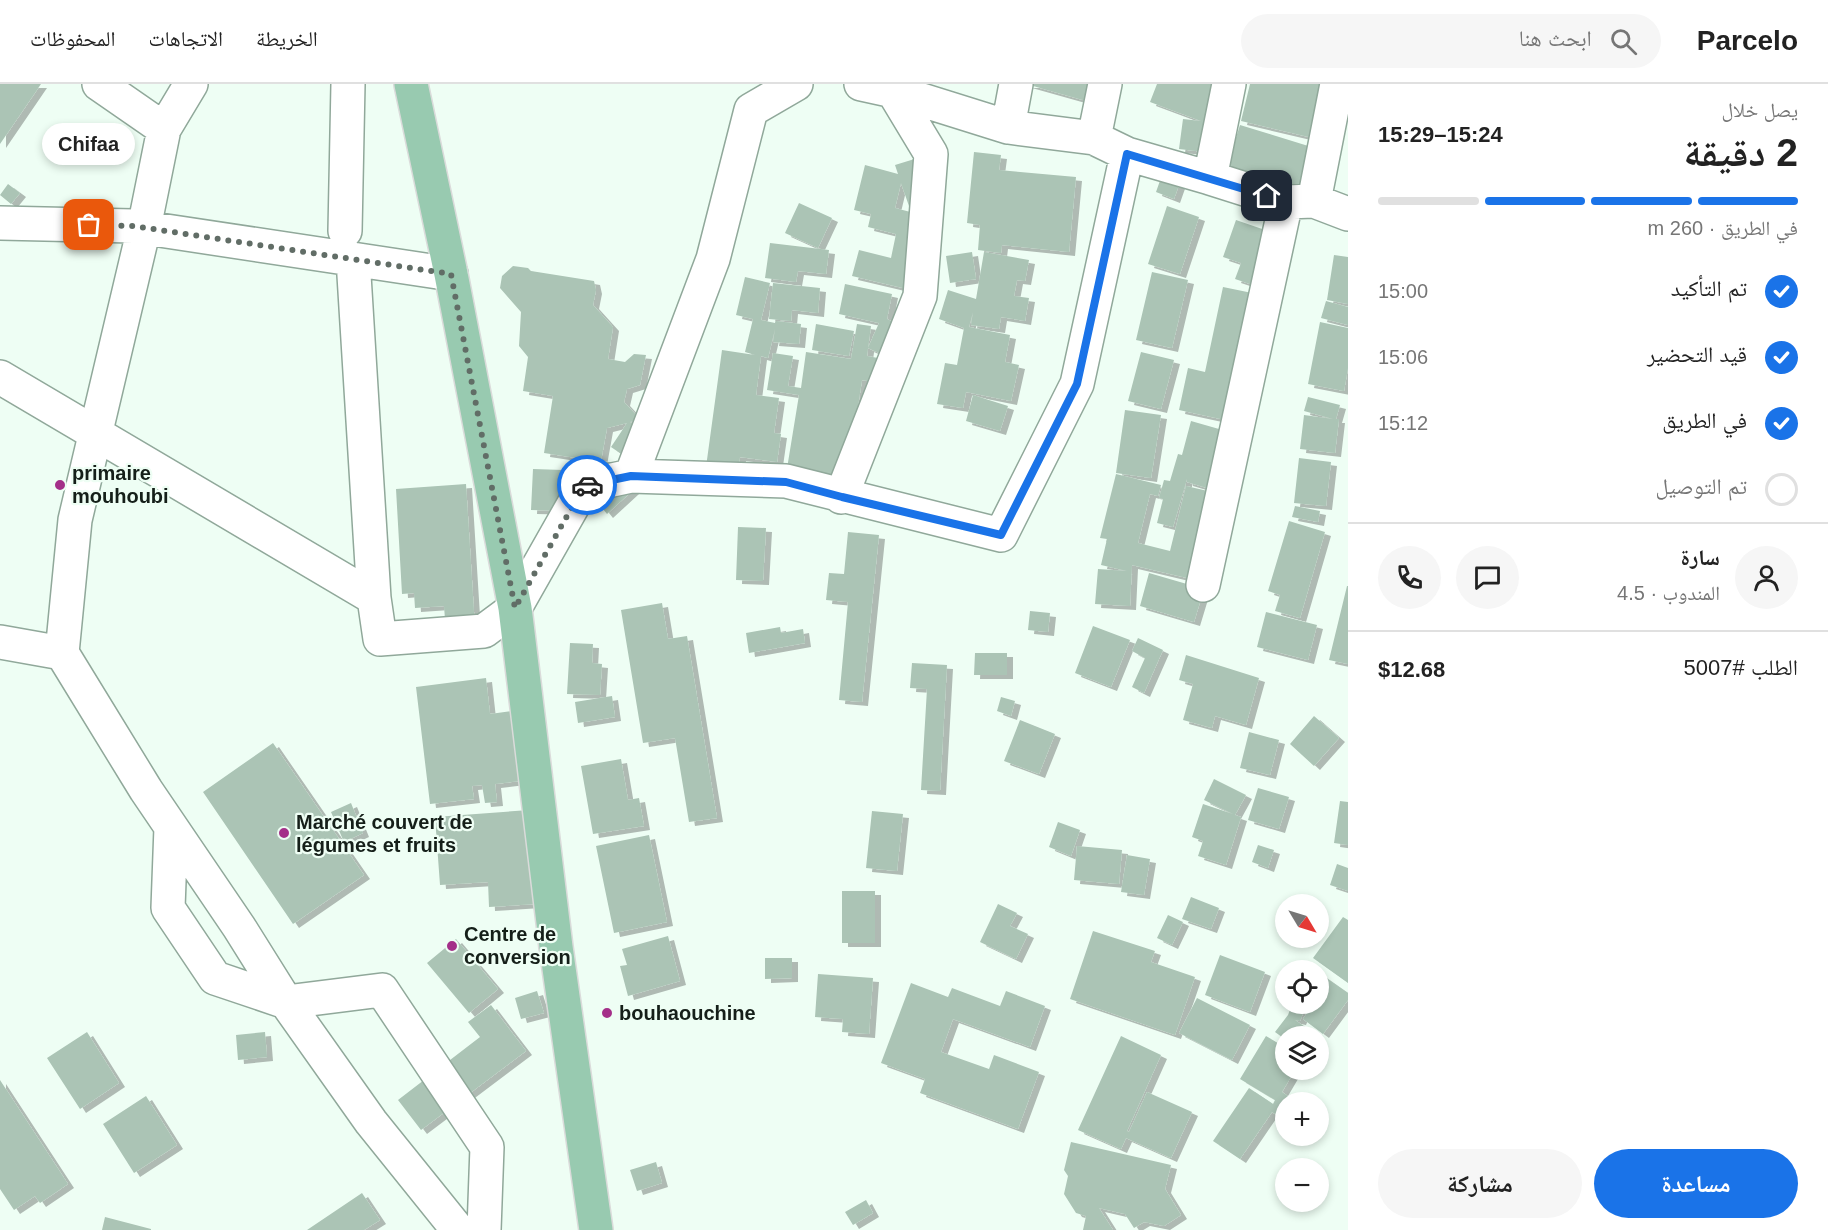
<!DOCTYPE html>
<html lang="ar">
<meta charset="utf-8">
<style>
:root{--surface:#fff;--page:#f6f6f6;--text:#222;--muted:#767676;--line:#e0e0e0;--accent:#1a73e8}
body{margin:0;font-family:Arial,"Noto Naskh Arabic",sans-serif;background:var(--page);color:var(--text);direction:rtl;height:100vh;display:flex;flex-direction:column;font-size:22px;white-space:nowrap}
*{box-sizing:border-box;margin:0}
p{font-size:20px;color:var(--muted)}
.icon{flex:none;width:33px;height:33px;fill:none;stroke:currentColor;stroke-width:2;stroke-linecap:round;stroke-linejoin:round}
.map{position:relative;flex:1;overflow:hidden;direction:ltr}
.drawer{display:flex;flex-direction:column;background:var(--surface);width:480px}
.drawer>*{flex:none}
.needle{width:39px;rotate:128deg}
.tools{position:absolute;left:1275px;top:810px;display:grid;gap:12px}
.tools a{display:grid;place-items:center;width:54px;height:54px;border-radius:50%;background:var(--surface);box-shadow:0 3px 9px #0003;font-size:30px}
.pin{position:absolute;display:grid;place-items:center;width:51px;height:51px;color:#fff;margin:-26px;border-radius:12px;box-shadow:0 3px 9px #0006}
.courier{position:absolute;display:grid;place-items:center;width:60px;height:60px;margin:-30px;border:4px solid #1a73e8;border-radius:50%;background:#fff;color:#222;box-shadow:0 2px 8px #0007}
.bubble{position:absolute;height:42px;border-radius:21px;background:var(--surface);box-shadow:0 3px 9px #0003;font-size:20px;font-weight:700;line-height:42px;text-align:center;direction:rtl}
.summary em{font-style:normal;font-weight:700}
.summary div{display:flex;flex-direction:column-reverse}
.summary{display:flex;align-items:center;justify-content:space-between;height:102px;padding:0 30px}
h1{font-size:39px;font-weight:700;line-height:45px}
.bar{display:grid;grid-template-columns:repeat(4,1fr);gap:9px 6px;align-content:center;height:72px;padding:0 30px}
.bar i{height:8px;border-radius:4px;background:var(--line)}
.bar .selected{background:var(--accent)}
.bar p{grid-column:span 4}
.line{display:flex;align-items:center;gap:15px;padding:0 30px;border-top:2px solid var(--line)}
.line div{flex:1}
.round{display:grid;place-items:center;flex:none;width:63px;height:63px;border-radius:32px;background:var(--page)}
ol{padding:0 30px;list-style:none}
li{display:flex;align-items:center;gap:18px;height:66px}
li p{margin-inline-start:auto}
li .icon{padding:6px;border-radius:50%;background:var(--accent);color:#fff;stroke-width:4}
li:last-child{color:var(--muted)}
li i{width:33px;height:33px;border:3px solid var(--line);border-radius:50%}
.primary-button{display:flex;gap:12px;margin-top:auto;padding:12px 30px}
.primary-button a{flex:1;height:69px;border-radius:36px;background:var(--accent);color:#fff;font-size:24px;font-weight:700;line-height:69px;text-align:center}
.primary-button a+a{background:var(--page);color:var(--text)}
header{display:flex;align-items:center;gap:36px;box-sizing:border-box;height:84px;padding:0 30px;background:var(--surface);border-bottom:2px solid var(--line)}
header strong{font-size:28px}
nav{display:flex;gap:33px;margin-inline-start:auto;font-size:21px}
.search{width:420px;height:54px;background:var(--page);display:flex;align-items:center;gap:15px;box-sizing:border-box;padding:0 21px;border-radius:33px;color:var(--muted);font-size:22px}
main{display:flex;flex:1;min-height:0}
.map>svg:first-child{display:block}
.building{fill:#abc4b5;filter:url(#shadow)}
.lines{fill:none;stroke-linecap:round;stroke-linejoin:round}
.minor-casing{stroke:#90a89a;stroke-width:36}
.major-casing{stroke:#dadbda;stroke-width:36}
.minor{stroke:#fff;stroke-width:33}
.major{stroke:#98cab0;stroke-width:33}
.done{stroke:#616d66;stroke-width:6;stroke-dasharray:0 10.8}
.route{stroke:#1a73e8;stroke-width:8}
.poi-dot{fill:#a42f89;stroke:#eefef4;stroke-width:2}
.labels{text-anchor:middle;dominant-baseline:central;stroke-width:4.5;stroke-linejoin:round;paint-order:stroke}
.poi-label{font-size:20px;font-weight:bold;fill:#151f19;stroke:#eefef4;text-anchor:start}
</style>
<header>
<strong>Parcelo</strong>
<div class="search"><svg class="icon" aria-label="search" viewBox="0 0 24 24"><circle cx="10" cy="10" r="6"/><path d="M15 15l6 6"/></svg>ابحث هنا</div>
<nav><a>الخريطة</a><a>الاتجاهات</a><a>المحفوظات</a></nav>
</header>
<main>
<section class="drawer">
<div class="summary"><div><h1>2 دقيقة</h1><p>يصل خلال</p></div><em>15:24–15:29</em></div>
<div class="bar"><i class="selected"></i><i class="selected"></i><i class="selected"></i><i></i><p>في الطريق · 260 m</p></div>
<ol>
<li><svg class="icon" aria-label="check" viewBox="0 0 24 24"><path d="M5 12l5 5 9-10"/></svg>تم التأكيد<p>15:00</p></li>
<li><svg class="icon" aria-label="check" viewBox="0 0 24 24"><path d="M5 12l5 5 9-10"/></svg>قيد التحضير<p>15:06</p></li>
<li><svg class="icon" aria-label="check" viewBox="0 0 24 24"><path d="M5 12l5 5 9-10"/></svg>في الطريق<p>15:12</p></li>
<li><i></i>تم التوصيل</li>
</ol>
<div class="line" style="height:108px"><a class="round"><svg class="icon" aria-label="person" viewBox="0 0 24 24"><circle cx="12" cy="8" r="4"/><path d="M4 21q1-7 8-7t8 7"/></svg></a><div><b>سارة</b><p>المندوب · 4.5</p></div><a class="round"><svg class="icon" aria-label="chat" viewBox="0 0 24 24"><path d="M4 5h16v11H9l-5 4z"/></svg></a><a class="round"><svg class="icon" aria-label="phone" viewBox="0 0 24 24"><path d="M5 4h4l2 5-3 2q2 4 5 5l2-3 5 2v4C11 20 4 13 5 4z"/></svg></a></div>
<div class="line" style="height:78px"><div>الطلب #5007</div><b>$12.68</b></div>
<div class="primary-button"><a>مساعدة</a><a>مشاركة</a></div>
</section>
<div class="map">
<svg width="1348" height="1146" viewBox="0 0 1348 1146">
<defs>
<filter id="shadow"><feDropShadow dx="6" dy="4" stdDeviation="0" flood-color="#0004"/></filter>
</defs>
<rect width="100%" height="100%" fill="#eefef4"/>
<path class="building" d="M 0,0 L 41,0 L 0,60 Z
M 1026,0 L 1095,0 L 1090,18 Z
M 1157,0 L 1227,0 L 1213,69 L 1179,65 L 1183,35 L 1201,37 L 1150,18 Z
M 1250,0 L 1321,0 L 1309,53 L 1241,37 Z
M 1240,41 L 1318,65 L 1305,108 L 1226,85 Z
M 974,68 L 1001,71 L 999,86 L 1076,93 L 1069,168 L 1002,161 L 1001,169 L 978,166 L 980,141 L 967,139 Z
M 921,73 L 935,117 L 910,125 L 901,99 L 895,124 L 922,131 L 903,204 L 852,192 L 859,166 L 891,174 L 896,150 L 868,143 L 871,130 L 854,126 L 865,81 L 898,90 L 895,81 Z
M 1162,91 L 1180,98 L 1174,115 L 1156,108 Z
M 8,100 L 20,109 L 11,120 L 0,111 Z
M 799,119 L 832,134 L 818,164 L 785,149 Z
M 1167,122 L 1199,133 L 1180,190 L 1148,180 Z
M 1236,136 L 1268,147 L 1250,200 L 1235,195 L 1241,179 L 1223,173 Z
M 770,159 L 829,166 L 826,190 L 798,187 L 796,198 L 765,194 Z
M 972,168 L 976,195 L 950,199 L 946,172 Z
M 984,168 L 1029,176 L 1025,197 L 1017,196 L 1014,212 L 1029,214 L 1025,237 L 1001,233 L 999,245 L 971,241 L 973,228 L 969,243 L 1010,251 L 1005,278 L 1019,281 L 1011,317 L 966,308 L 963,324 L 937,320 L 945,279 L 957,281 L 964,244 L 939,235 L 948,206 L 976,215 Z
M 1334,171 L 1348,173 L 1348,220 L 1327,216 Z
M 513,182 L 528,184 L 531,187 L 594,197 L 596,206 L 593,221 L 613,243 L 608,275 L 625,278 L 634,270 L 646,271 L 640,301 L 627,305 L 624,318 L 640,335 L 630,338 L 653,354 L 636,380 L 611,363 L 627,339 L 607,344 L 601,377 L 647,384 L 645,395 L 607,430 L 603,425 L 593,389 L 571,427 L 531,426 L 533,385 L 593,387 L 590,376 L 544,369 L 553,312 L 523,307 L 528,273 L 519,262 L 521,228 L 500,204 L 502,192 Z
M 1152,188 L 1188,196 L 1172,264 L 1136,256 Z
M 745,193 L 770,199 L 761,236 L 775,239 L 776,237 L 801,240 L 799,260 L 773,258 L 775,245 L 768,274 L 761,272 L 756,311 L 779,314 L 774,349 L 781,350 L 777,378 L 740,373 L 738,387 L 706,383 L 722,266 L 755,271 L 745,268 L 753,235 L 736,231 Z
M 773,199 L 820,204 L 818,229 L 792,226 L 791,237 L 769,235 Z
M 845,200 L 892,210 L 887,235 L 913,247 L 899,278 L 868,264 L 879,239 L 839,230 Z
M 1223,203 L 1257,210 L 1230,337 L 1179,326 L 1188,284 L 1205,288 Z
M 1326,217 L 1348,223 L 1348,241 L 1321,234 Z
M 1320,238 L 1348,244 L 1348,284 L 1344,307 L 1308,300 Z
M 816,240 L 854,247 L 849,272 L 812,266 Z
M 857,240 L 871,242 L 867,272 L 878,274 L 874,298 L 862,296 L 844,415 L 783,409 L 799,311 L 767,306 L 773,269 L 793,272 L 788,302 L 801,304 L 806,268 L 851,275 Z
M 1141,268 L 1174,276 L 1161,325 L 1128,317 Z
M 973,311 L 1008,322 L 1000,347 L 966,337 Z
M 1308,313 L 1340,321 L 1336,335 L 1339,335 L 1335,369 L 1300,365 L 1304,331 L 1333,335 L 1304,327 Z
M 1125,326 L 1161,331 L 1151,394 L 1116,389 Z
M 1191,337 L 1233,349 L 1217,407 L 1187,398 L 1187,395 L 1173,443 L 1157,439 L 1163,415 L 1159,414 L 1164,396 L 1170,397 L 1178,370 L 1182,371 Z
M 1299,374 L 1331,378 L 1326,422 L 1294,419 Z
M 1116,390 L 1161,401 L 1158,412 L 1150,410 L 1138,459 L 1170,467 L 1186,402 L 1221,410 L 1200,497 L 1132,481 L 1130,522 L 1095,520 L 1098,485 L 1127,487 L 1101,481 L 1107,455 L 1100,454 Z
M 466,400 L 476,560 L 447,562 L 444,522 L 415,524 L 414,509 L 402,510 L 396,405 Z
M 1295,422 L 1320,427 L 1318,438 L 1292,433 Z
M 1289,437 L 1325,448 L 1300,534 L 1275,527 L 1280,511 L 1268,507 Z
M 738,443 L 766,444 L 763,497 L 736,496 Z
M 848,448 L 879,451 L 862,618 L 839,616 L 848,518 L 826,516 L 829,489 L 844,490 Z
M 1149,489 L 1204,505 L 1194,538 L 1140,522 Z
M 1347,502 L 1348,502 L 1348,580 L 1329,576 Z
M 662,519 L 668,555 L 687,552 L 717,734 L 689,738 L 675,654 L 643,659 L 621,526 Z
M 1030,527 L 1050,529 L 1048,548 L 1028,546 Z
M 1266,528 L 1317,541 L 1308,576 L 1257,563 Z
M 1093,542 L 1130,556 L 1111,603 L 1075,589 Z
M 780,543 L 781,549 L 803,545 L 805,559 L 749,569 L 746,549 Z
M 1138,554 L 1163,566 L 1144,609 L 1132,603 L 1145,574 L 1132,567 Z
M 570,559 L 593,560 L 592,579 L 602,580 L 600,611 L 567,610 Z
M 975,569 L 1007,569 L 1007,591 L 974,591 Z
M 1186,571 L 1259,594 L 1246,641 L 1215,632 L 1212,644 L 1183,636 L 1193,600 L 1179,596 Z
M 912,579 L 947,581 L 940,707 L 921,706 L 927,605 L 910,604 Z
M 486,594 L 490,630 L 512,627 L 528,696 L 495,700 L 497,718 L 485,719 L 482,701 L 472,702 L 474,715 L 430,720 L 416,603 Z
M 612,612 L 615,633 L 578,639 L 575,618 Z
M 1001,613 L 1015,617 L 1011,632 L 997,627 Z
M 1314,632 L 1339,654 L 1314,682 L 1290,660 Z
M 1020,636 L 1055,650 L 1039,690 L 1004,677 Z
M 1249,648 L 1279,656 L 1270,691 L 1240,684 Z
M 273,659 L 364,791 L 293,840 L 203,708 Z
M 621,675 L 628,716 L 639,714 L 644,742 L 593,750 L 581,682 Z
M 1214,695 L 1246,711 L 1235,731 L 1241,733 L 1226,781 L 1198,772 L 1203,757 L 1192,753 L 1203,720 L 1233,730 L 1204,716 Z
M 1258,704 L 1289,713 L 1279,745 L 1248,736 Z
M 1340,717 L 1348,718 L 1348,761 L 1334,759 Z
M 351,719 L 363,749 L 344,758 L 331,728 Z
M 529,726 L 535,820 L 489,823 L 488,798 L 440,801 L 435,733 Z
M 872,727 L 903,730 L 897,787 L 866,784 Z
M 1058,738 L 1080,746 L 1071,772 L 1049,763 Z
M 649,751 L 667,838 L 614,849 L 596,762 Z
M 1258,761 L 1274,766 L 1268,784 L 1252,778 Z
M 1077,762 L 1122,766 L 1119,800 L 1074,796 Z
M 1127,771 L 1150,775 L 1144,811 L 1121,808 Z
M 1337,780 L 1348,784 L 1348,807 L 1330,801 Z
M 842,807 L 875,807 L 875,859 L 842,859 Z
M 1191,813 L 1219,824 L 1211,845 L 1182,835 Z
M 998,820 L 1017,829 L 1010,842 L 1028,850 L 1016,875 L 980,858 Z
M 1168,831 L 1183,838 L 1172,861 L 1157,854 Z
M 1343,833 L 1348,836 L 1348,899 L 1313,874 Z
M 1093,847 L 1155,867 L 1151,878 L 1195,893 L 1175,951 L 1070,915 Z
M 668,852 L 680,897 L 628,912 L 620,882 L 627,881 L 622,865 Z
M 456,855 L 498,905 L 469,929 L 427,879 Z
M 1220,871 L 1265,888 L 1250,928 L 1205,911 Z
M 765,874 L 792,874 L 792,894 L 765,895 Z
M 1318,888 L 1348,909 L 1348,916 L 1323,950 L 1303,935 L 1309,926 L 1300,920 L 1318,920 Z
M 818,890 L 873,894 L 869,950 L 842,948 L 843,935 L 815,933 Z
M 911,899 L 948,913 L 952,904 L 1000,922 L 1006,907 L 1045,922 L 1030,963 L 953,935 L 941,968 L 989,985 L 994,971 L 1039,988 L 1018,1045 L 920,1009 L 925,995 L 881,979 Z
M 537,907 L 544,929 L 521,935 L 515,914 Z
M 1197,914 L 1250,941 L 1232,976 L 1179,949 Z
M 491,921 L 526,967 L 421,1046 L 398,1016 L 480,953 L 468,938 Z
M 1291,923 L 1304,927 L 1300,937 L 1295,936 L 1318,952 L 1286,952 L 1286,956 L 1275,948 L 1288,931 Z
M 87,948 L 119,999 L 80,1025 L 47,974 Z
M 265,948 L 267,973 L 238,976 L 236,951 Z
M 1121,952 L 1161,971 L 1127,1047 L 1129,1048 L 1147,1008 L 1192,1028 L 1171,1074 L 1126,1054 L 1121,1065 L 1078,1046 Z
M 1266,952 L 1286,964 L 1286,986 L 1295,986 L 1282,1008 L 1296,1018 L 1286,1018 L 1286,1037 L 1272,1028 L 1240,1075 L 1213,1057 L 1249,1004 L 1273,1020 L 1275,1016 L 1240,995 Z
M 0,996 L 68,1100 L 40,1119 L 35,1112 L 14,1126 L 0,1105 Z
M 146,1012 L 177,1061 L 134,1089 L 103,1040 Z
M 1071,1058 L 1171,1081 L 1165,1105 L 1181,1131 L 1164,1142 L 1144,1138 L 1134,1144 L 1125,1130 L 1099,1124 L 1113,1146 L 1083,1146 L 1086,1132 L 1076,1129 L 1064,1110 L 1068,1092 L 1064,1086 Z
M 656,1078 L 662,1099 L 637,1107 L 630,1086 Z
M 362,1109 L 380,1136 L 364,1146 L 307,1146 Z
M 866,1116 L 873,1129 L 853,1141 L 845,1128 Z
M 105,1133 L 151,1145 L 151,1146 L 102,1146 Z"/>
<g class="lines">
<defs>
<path id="minor" d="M 99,0 L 164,45
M 893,7 L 1008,43 L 1094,54 L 1127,70 L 1210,94 L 1286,118 L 1314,117 L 1348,130
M 1008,43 L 1016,0
M 1094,54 L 1105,0
M 1210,94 L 1229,0
M 1314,117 L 1337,0
M 0,139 L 133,142 L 451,190
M 345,147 L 348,0
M 0,293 L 374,514 L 353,175
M 631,392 L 713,175 L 751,26 L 796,0
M 841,413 L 920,212 L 931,70 L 893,7 L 861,0
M 1203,501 L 1286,118
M 374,514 L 380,555 L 484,547 L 515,524 L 584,402 L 631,392 L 786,397 L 1001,451 L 1077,300 L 1127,70
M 0,558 L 62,569 L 75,436 L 144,144 L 164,45 L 191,0
M 62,569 L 146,706 L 239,843 L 286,918 L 371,1038 L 458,1146
M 171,743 L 168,824 L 215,894 L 286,918 L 382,906 L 487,1063 L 484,1146"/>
<path id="major" d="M 411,0 L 451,190 L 515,524 L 556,863 L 596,1146"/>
</defs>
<use href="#minor" class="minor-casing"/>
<use href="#major" class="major-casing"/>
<use href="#minor" class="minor"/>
<use href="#major" class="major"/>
</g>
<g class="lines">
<path class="done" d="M 89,141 L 133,142 L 451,190 L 515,524 L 584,402 L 587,401"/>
<path class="route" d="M 587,401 L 631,392 L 786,398 L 842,413 L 1001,451 L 1077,300 L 1127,70 L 1267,112"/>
</g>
<g class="poi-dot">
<circle cx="60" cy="401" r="6"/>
<circle cx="284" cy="749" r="6"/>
<circle cx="452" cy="862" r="6"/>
<circle cx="607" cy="929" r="6"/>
</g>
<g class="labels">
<g class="poi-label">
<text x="72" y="389">primaire<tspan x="72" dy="23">mouhoubi</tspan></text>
<text x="296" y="738">Marché couvert de<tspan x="296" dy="23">légumes et fruits</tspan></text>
<text x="464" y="850">Centre de<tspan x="464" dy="23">conversion</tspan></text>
<text x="619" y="929">bouhaouchine</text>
</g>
</g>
</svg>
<div class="tools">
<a><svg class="needle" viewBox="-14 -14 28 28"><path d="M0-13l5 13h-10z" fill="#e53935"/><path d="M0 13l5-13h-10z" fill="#767676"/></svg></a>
<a><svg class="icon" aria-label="locate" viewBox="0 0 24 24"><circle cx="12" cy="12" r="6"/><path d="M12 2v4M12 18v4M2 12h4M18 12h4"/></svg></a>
<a><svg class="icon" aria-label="layers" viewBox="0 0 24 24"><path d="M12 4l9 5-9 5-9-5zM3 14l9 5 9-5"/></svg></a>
<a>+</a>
<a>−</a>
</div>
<div class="pin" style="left:89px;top:141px;background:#ea580c"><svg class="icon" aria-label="bag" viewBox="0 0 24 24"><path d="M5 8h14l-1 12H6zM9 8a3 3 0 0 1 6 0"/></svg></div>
<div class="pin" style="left:1267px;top:112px;background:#1f2937"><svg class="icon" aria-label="home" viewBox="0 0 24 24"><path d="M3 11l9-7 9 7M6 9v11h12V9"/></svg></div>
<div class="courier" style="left:587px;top:401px"><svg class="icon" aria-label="car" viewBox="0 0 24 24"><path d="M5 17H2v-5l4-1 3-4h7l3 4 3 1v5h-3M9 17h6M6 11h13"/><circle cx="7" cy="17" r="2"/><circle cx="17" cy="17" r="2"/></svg></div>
<div class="bubble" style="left:42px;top:39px;width:93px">Chifaa</div>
</div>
</main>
